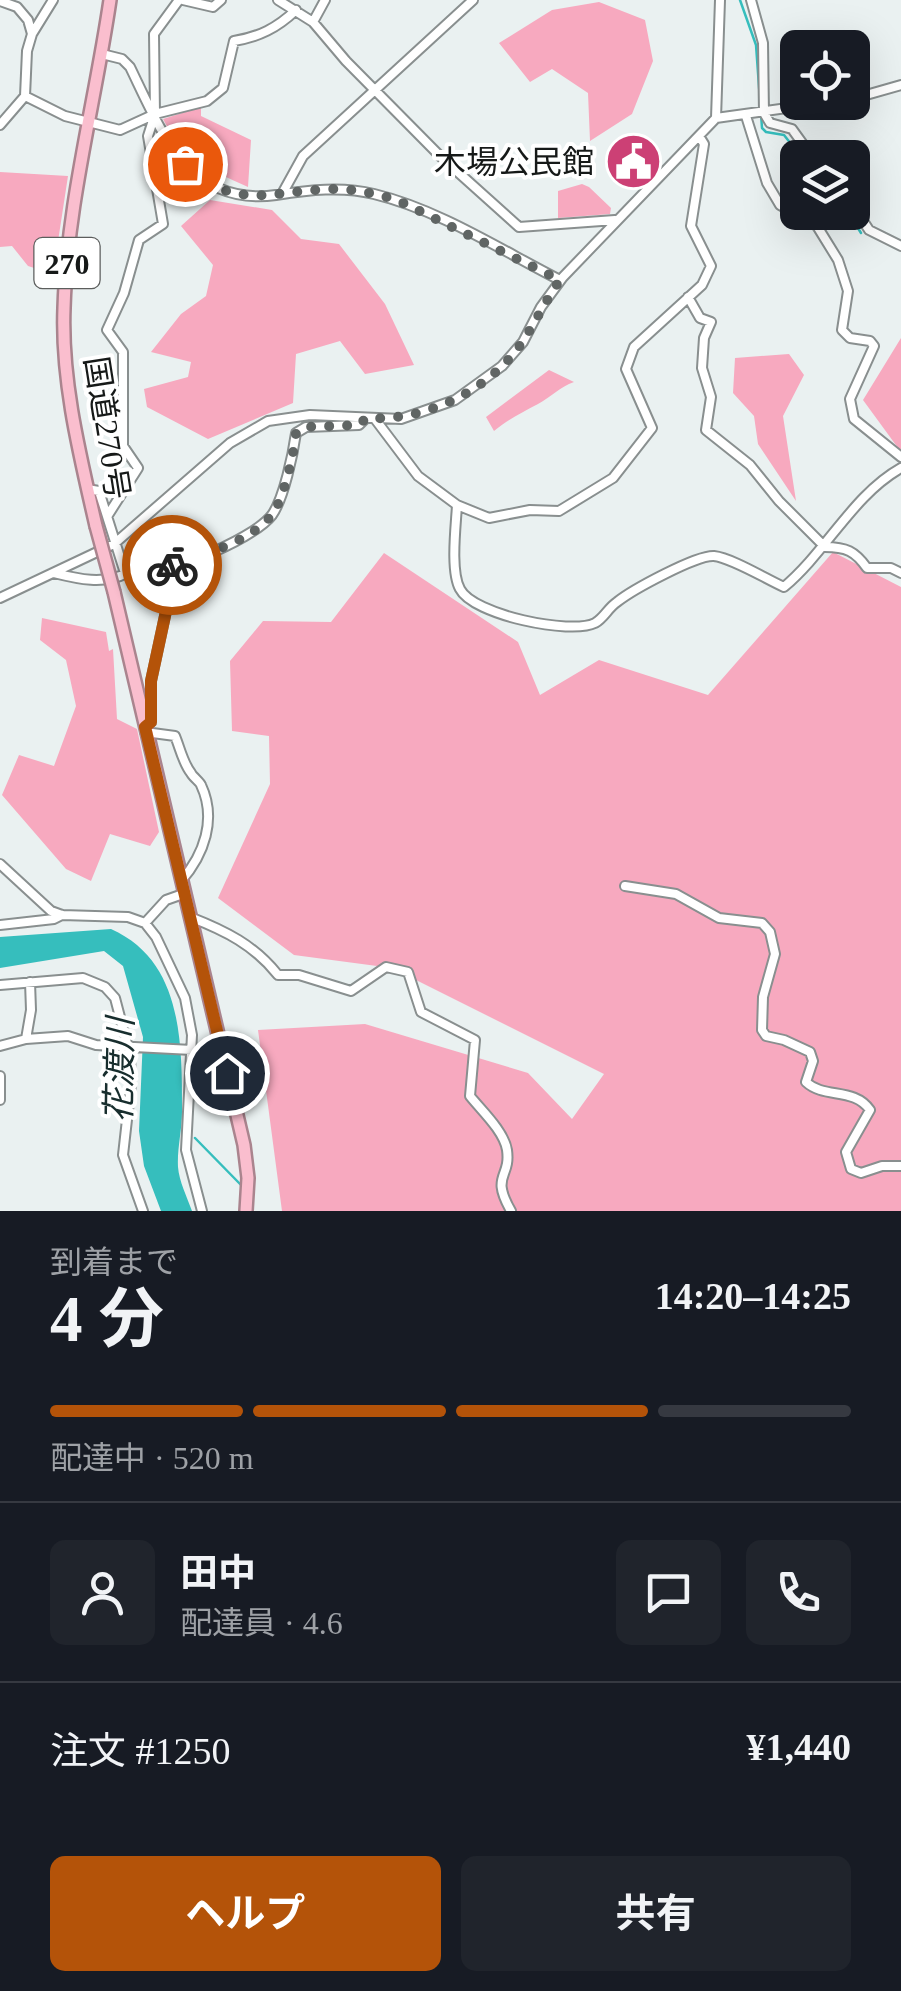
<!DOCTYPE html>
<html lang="ja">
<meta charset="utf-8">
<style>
:root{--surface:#171b24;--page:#20242c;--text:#f1f3f6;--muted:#9ea1a6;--line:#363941;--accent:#b45309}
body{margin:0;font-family:"Times New Roman","Noto Sans JP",serif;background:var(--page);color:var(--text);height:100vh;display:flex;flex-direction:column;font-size:38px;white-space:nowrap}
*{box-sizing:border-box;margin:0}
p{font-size:32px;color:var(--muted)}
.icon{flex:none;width:55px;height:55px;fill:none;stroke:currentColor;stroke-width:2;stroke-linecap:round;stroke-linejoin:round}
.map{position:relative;height:1211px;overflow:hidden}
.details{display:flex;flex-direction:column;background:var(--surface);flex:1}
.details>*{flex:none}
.fabs{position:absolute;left:780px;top:30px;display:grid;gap:20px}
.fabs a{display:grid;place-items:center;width:90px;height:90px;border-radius:15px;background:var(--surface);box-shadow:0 10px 40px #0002;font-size:50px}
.pin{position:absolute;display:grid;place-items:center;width:85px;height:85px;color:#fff;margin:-42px;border:5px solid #fff;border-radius:50%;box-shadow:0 2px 10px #0007}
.courier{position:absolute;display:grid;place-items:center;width:100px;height:100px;margin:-50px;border:8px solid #b45309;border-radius:50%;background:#fff;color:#222;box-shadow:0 2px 12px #0007}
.overview em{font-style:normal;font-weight:700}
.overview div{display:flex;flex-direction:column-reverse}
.overview{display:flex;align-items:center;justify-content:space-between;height:170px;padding:0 50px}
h1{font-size:65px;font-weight:700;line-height:75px}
.bar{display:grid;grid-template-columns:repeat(4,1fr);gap:15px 10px;align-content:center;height:120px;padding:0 50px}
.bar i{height:12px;border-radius:8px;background:var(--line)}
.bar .active{background:var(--accent)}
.bar p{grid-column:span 4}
.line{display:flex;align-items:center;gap:25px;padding:0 50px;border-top:2px solid var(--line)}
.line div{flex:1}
.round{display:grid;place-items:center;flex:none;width:105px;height:105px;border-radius:15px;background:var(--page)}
.primary-button{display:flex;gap:20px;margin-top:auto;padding:20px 50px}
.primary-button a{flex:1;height:115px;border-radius:15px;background:var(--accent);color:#fff;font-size:40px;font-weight:700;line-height:115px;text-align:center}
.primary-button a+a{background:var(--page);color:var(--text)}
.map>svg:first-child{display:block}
.green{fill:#f7a9bf}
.water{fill:#36bebd}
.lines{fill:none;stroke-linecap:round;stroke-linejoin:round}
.stream{stroke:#36bebd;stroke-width:2.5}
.minor-casing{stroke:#898f8f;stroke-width:12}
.highway-casing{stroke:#aa848e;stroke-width:16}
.minor{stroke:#fff;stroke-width:8}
.highway{stroke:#fabece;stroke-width:11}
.highway-bridge-casing{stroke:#aa848e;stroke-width:16;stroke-linecap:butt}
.highway-bridge{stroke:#fabece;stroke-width:11}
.done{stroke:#606564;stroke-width:10;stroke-dasharray:0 18}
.route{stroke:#b45309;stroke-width:12}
.labels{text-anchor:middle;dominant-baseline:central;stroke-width:8;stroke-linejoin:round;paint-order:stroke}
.shield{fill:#fff;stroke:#5c5e5d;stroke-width:2.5}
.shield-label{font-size:30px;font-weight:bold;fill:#161918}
.poi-label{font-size:32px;fill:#161918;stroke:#fff;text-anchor:end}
.street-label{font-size:32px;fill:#161918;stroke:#fff}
.water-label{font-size:35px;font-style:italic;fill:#182e2e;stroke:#fff}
</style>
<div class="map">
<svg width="901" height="1211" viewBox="0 0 901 1211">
<rect width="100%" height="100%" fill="#eaf1f1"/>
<path class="green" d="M 599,2 L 645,20 L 653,61 L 632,114 L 590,141 L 588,93 L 552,69 L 530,82 L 499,43 L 552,10 Z
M 201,107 L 201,116 L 251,140 L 248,187 C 210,170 182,157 163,119 Z
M 0,172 L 68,176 L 53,274 L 28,266 L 12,246 L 0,247 Z
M 582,184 L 589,187 L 611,208 L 610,214 L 558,218 L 558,191 Z
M 210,200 L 272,210 L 301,239 L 339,244 L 385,304 L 414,365 L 365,374 L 340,341 L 296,354 L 293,403 L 208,439 L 147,407 L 144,389 L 188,377 L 191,362 L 151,352 L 181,314 L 206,296 L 213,265 L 181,226 Z
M 901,338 L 901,452 L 863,400 Z
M 789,354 L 804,375 L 783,416 L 796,501 L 758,444 L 754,416 L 733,393 L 735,358 Z
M 549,370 L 574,382 C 560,387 551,397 538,404 C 521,413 509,419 494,431 L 486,417 Z
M 833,552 L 901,587 L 901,1211 L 282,1211 L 258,1030 L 365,1024 L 528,1073 L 572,1119 L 604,1074 L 392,968 L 294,955 L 218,898 L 270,784 L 269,736 L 232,731 L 230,661 L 263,621 L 331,622 L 384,553 L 518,642 L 540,695 L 599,660 L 708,695 Z
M 42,618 L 106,632 L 109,651 L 113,649 L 117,719 L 137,729 L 159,832 L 150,846 L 110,834 L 91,881 L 66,869 L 2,795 L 19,755 L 54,766 L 76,706 L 66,660 L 40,640 Z"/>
<path class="water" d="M 111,929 C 183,961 182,1043 182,1112 C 182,1130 177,1149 178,1167 C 179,1181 187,1197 192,1211 L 161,1211 L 144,1166 L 139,1131 L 143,1037 L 123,966 L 104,951 L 0,968 L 0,937 Z"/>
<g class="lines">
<path class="stream" d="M 740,0 L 756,45 L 762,128 L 766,132 L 784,135 L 802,158
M 848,212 L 861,233
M 195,1138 L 242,1186"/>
<defs>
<path id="minor" d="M 183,0 L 213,7 L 221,0
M 278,0 L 313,22 L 346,61 L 440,156 L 519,227 L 615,220
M 751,0 L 763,43 L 764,113 L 770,123 L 792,129 L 813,158
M 0,1 L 17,7 L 28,20 L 32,34 L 27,51 L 25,96 L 65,116 L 120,130 L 155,114 L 207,101 L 223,88 L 234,41 C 259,37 277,28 296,10
M 313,22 L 325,0
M 32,34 L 53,0
M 102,54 L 122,59 L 130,67 C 162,133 189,207 276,195 C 309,190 342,186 374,194 C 440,210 501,250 560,280
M 852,99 L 901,85
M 746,116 L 767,183 L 780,205 L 817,226 L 838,260 L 848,291 L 842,330 L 850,338 L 870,341 L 874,346 L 850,399 L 854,419 L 901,457
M 716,118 L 720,0
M 0,125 L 25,96
M 282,194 L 303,156 L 473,0
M 852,204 L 869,230 L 901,246
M 688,297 L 700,318 L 711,322 L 704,338 L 702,368 L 711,397 L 706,430 L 750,465 L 779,501 L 825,547 C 846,547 855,551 867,568 L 891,568 L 901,573
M 375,419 L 418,476 L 457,505 L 489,518 L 530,510 L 559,511 L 613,478 L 652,428 L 626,369 L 634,347 L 702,285 L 711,266 L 691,226 L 704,144 L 699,136
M 87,489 L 99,491 L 124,570 C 153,582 252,541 272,515 C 284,498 293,454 296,433 L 306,427 L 359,425 L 366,418
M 457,505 C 456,525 450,571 460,589 C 473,615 571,635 595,623 C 604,618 608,608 617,602 C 632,590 696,555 714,556 C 732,558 766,579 784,587 C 826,552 853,495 901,468
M 108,515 L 138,468 L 123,446 L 123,352 L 107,330 L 124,293 L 139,240 L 163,224 L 148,136 L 155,114 L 154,34 L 179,0
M 54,573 C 78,579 104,585 127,573
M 0,598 L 114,544 L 230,443 L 268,421 L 310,415 L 401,419 L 455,400 L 502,366 L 523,342 L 541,307 L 563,277 L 716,118 L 830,102
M 145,727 L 151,722 L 151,681 L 168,602 L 169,583 L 149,573
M 145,732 L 175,736 C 180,748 183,763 191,773 C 192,776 200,782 201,785 C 217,819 204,855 181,881
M 0,864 L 51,911 L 62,915 L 128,917 L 145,923 L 156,937 L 185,998 L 192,1035 L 186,1150 L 202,1211
M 625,886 L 676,894 L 719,918 L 762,923 L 770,932 L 775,954 L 763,997 L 762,1030 L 766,1036 L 784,1040 L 810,1052 L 813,1061 L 806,1082 C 824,1099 854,1087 870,1110 L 846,1152 L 851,1169 L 861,1173 L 882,1166 L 901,1166
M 190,917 C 226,931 254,945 278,975 L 299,975 L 351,991 L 386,967 L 408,972 L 421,1012 L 475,1040 L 470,1096 C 481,1110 504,1131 507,1150 C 511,1179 490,1174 511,1211
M 145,923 L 166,900 L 183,894
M 0,925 L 54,919 L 62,915
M 0,985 L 83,978 L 105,987 L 115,998 L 130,1055 L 131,1084 L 123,1155 L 143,1211
M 26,1039 L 31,1010 L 30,982
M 0,1046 L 26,1039 L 68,1036 L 96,1045 L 192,1050
M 0,1076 L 0,1100"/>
<path id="highway" d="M 96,526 C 80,456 61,380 64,308 C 67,204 95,103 110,0
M 114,592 L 244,1145 L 248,1178 L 246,1211"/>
</defs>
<use href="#minor" class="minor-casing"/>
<use href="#highway" class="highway-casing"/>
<use href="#minor" class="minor"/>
<use href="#highway" class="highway"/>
<defs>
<path id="highway-bridge" d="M 96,526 L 114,592"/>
</defs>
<use href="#highway-bridge" class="highway-bridge-casing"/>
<use href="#highway-bridge" class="highway-bridge"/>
</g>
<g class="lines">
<path class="done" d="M 172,565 C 204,554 248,543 271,516 C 284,500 294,453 296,433 L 306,427 L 359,425 L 366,418 C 424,422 490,391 523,341 C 536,321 546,300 560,280 L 397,200 C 376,194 356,189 334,189 C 273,190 235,213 185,164"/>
<path class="route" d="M 172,565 L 149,573 L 168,584 L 168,602 L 151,681 L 151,722 L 145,727 L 227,1073"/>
</g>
<defs>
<symbol id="civic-disc" viewBox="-11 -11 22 22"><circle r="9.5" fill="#cc4075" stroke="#fff"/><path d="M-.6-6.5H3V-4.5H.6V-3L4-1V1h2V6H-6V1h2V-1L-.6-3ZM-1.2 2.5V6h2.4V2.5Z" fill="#fff"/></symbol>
</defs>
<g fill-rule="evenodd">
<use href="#civic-disc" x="602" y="130" width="63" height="63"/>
</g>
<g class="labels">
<rect class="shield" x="34.5" y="238" width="65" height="50" rx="8"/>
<g class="shield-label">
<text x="67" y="263">270</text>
</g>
<g class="poi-label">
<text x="594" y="162">木場公民館</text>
</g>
<g class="street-label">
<text transform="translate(107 428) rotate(81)">国道270号</text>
</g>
<g class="water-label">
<text transform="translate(120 1070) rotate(-89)">花渡川</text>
</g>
</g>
</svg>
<div class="fabs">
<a><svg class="icon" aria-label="locate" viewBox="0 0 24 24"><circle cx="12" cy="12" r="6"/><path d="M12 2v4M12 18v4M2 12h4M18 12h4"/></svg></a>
<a><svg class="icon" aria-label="layers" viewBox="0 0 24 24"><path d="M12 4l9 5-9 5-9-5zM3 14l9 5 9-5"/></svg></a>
</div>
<div class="pin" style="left:185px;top:164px;background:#ea580c"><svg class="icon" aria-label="bag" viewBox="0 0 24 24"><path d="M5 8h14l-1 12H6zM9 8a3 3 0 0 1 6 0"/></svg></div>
<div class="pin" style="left:227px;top:1073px;background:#1f2937"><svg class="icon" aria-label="home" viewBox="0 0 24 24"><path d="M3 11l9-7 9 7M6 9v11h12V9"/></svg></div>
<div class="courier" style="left:172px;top:565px"><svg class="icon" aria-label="bike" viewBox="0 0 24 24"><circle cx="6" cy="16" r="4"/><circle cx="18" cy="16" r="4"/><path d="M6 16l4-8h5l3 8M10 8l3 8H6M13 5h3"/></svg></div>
</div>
<section class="details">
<div class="overview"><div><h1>4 分</h1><p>到着まで</p></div><em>14:20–14:25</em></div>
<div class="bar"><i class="active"></i><i class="active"></i><i class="active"></i><i></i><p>配達中 · 520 m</p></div>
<div class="line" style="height:180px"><a class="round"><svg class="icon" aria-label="person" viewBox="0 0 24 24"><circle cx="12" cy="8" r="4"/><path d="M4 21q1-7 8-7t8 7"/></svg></a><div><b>田中</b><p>配達員 · 4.6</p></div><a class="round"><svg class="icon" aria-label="chat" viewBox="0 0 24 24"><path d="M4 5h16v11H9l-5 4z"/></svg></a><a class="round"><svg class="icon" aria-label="phone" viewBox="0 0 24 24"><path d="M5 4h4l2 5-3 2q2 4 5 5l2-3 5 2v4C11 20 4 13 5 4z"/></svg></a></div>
<div class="line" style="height:130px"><div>注文 #1250</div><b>¥1,440</b></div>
<div class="primary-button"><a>ヘルプ</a><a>共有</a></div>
</section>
